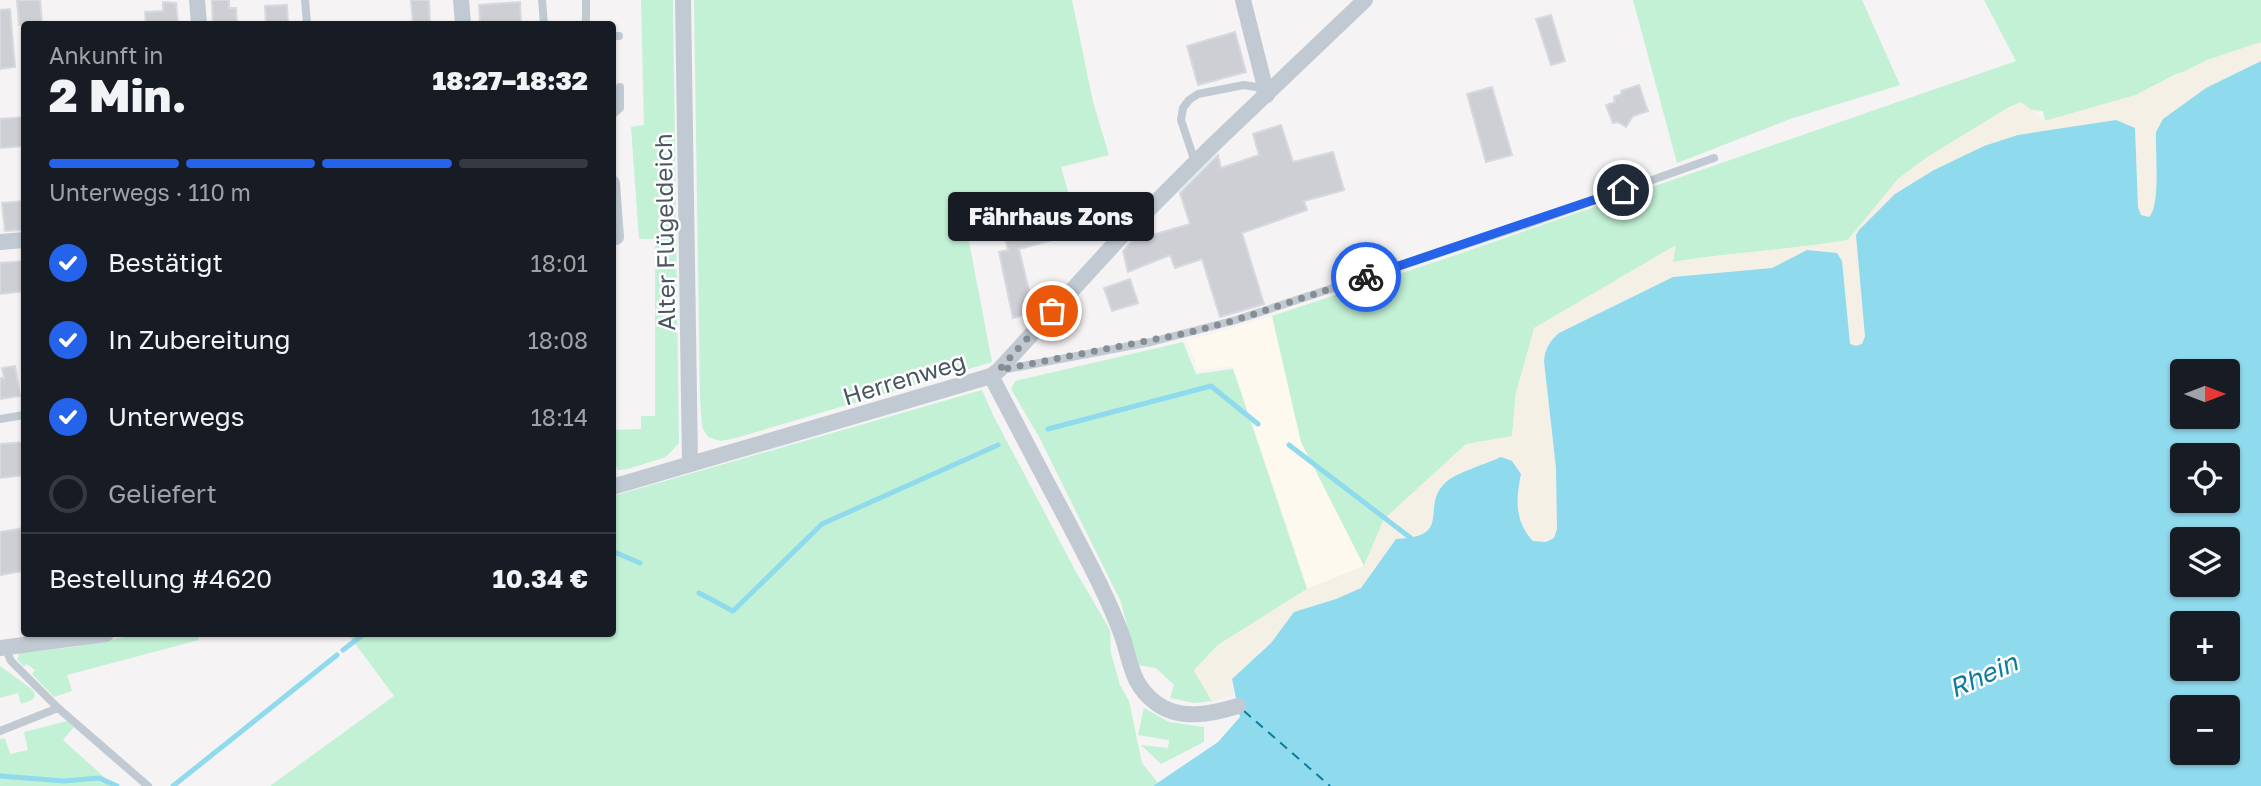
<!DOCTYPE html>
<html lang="de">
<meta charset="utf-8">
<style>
:root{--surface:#171b24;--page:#242831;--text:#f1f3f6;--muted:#9ea1a6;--line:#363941;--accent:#2563eb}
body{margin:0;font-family:"Golos Text",sans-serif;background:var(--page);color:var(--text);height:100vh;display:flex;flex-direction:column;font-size:26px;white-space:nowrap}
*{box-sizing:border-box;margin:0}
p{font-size:23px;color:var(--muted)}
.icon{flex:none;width:38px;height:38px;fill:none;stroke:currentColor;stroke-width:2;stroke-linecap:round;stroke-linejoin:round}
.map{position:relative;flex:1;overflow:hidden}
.sheet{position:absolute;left:21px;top:21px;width:595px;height:616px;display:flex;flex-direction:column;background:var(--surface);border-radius:7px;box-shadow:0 2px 5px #0004}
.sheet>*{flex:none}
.needle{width:46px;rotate:90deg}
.fabs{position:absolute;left:2170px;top:359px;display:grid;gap:14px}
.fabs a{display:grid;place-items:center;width:70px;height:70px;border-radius:7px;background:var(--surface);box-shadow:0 2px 5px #0004;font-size:35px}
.pin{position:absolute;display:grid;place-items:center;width:60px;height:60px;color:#fff;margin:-30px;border:4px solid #fff;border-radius:50%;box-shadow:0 2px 7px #0007}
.courier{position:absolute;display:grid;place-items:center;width:70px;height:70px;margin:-35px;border:5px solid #2563eb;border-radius:50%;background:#fff;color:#222;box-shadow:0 2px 9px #0007}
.bubble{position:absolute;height:49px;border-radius:7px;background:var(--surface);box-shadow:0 2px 5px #0004;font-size:23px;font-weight:800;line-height:49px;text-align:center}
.overview em{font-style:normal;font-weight:800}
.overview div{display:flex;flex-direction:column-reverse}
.overview{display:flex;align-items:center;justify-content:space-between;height:119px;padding:0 28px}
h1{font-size:46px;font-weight:800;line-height:52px}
.bar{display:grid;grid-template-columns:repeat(4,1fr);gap:10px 7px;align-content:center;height:84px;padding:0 28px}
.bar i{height:9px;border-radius:5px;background:var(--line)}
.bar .current{background:var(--accent)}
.bar p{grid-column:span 4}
.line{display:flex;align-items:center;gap:18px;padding:0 28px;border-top:2px solid var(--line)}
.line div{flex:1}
ol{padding:0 28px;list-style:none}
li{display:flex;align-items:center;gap:21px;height:77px}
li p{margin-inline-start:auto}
li .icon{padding:7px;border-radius:50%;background:var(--accent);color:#fff;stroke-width:4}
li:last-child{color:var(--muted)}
li i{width:38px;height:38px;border:4px solid var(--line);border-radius:50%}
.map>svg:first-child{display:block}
.commercial{fill:#fdf9ef}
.green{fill:#c3f1d5}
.sand{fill:#f5f0e5}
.water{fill:#90daee;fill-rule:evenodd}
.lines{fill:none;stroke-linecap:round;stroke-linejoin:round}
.stream{stroke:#90daee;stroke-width:5}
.ferry{stroke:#0c7c9b;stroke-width:2;stroke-dasharray:9 7;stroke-linecap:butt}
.building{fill:#cdcfd5;stroke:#d7d9de;stroke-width:2}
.service{stroke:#c1cad2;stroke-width:8}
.minor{stroke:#c1cad2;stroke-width:16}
.done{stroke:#868d94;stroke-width:7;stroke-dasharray:0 12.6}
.route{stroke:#2563eb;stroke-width:9}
.labels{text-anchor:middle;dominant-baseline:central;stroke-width:5;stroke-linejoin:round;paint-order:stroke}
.street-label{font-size:24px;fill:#4a5661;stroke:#fff}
.water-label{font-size:26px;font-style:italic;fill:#0c7c9b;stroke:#fff}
</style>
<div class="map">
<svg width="2261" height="786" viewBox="0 0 2261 786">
<rect width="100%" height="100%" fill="#f5f3f3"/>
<path class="commercial" d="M 1272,316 L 1301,442 L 1364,566 L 1308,589 L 1233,366 L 1198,370 L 1187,341 Z"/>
<path class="green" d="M 641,0 L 673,0 L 679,443 L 666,457 L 628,469 L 618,470 L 613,461 L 613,430 L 641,429 L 641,416 L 655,416 L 655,239 L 639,239 L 631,127 L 644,125 Z
M 694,0 L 1072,0 L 1093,102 L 1109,155 L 1061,167 L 1069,195 L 965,220 L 992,362 L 736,438 L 720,441 L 708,437 L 702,427 L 700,400 Z
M 1633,0 L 1862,0 L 1900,85 L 1790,119 L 1677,163 Z
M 1984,0 L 2261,0 L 2261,48 L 2176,74 L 2136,95 L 2045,121 L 2043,111 L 2009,107 L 1926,158 L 1898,179 L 1848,240 C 1789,250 1731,252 1673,262 L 1675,246 L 1535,328 L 1516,393 L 1512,436 L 1384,519 L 1364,566 L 1301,442 L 1272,316 L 1450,257 L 2016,61 Z
M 1183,342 L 1196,374 L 1233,369 L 1307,589 L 1218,645 L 1194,670 L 1212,701 L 1194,703 L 1170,698 L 1174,685 L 1156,668 L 1137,665 L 1121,602 L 1039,437 L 1011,389 L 1015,381 Z
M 982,390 L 993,415 L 1075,570 L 1110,630 L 1111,653 L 1120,685 L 1129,701 L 1142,763 L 1158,783 L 1154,786 L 270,786 L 394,696 L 348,634 L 612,634 L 613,496 Z
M 140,634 L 197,634 L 199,640 L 67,675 L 72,691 L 54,697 L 32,674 L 35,670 L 26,664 L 24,667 L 17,659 L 20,653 L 73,647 Z
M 0,666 L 33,690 L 35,696 L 32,700 L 21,704 L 18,693 L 0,698 Z
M 1144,708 L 1169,722 L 1204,727 L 1204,742 L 1161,764 L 1141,745 L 1168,748 L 1169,740 L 1138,735 Z
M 67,721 L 74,727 L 63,740 L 114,786 L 0,786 L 0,739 L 5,738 L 10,754 L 28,750 L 24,732 Z"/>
<path class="sand" d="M 2261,42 L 2261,61 L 2206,88 L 2156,132 C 2155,150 2161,207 2149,217 L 2141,215 L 2138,207 L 2135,128 L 1895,194 L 1859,230 L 1856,235 L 1865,336 L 1862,344 L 1856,346 L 1850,344 L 1848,328 L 1826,252 L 1807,250 L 1772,268 L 1673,277 L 1559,333 L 1544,361 L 1556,468 L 1557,529 L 1554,538 L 1546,542 L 1532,541 C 1514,521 1516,499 1521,474 L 1436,496 C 1434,528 1430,538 1396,539 L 1361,588 L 1336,599 L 1294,612 L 1271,643 L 1232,679 L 1234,694 L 1212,701 L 1194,671 L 1218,645 L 1307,589 L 1364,566 L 1384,519 L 1466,444 L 1512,436 L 1516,393 L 1534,328 L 1676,245 L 1673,262 C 1731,252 1790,250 1848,240 L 1898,179 L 1926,158 L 2009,107 L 2021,102 L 2045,121 L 2136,95 L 2207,60 Z"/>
<path class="water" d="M 2261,61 L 2261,786 L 1153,786 L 1218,742 L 1240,717 L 1232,679 L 1271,643 L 1294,612 L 1336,599 L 1361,588 L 1396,539 C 1455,537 1419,506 1446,482 C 1458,472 1486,464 1501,457 L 1512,461 L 1521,474 C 1516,499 1514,521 1533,541 L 1546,542 L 1554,538 L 1557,529 L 1556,468 L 1544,361 C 1545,348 1550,341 1559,333 L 1673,277 L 1772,268 L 1807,250 L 1837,253 L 1842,261 L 1850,344 L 1856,346 L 1862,344 L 1865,336 L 1856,235 L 1859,230 L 1895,194 L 1934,170 L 1984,146 L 2018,135 L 2116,120 L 2135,128 L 2138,207 L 2141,215 L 2149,217 C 2161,206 2155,149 2156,132 L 2163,119 L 2206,88 ZM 2182,371 L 2228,371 L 2228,416 L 2182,416 ZM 2182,455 L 2228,455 L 2228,500 L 2182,500 ZM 2182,539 L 2228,539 L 2228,584 L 2182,584 ZM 2182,623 L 2228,623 L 2228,668 L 2182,668 ZM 2182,707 L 2228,707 L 2228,752 L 2182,752 Z"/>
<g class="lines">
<path class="stream" d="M 1048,429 L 1211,386 L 1258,424
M 1289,445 L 1412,539 L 1415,544
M 612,551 L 640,563
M 699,593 L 733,611 L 822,524 L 998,445
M 343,650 L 364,634
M 0,776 L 64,781 L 99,778 L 117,786
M 173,786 L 337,655"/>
<path class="ferry" d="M 1244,711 L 1330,786"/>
</g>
<path class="building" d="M 17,0 L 40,0 L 42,23 L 19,25 Z
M 212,0 L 229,0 L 229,8 L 236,8 L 237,24 L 213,24 Z
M 411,0 L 429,0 L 430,24 L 413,24 Z
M 163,2 L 176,3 L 178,24 L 146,24 L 145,12 L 163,11 Z
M 520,2 L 521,24 L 480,24 L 479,5 Z
M 287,5 L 288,24 L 266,24 L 265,6 Z
M 10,9 L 15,67 L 0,69 L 0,10 Z
M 1551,15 L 1565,61 L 1551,65 L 1536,19 Z
M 1235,32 L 1246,72 L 1198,85 L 1187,46 Z
M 1639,85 L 1648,111 L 1633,116 L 1626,127 L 1618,122 L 1613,123 L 1606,105 L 1615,102 L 1614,97 L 1622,94 L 1621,91 Z
M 1492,87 L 1512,155 L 1486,162 L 1467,94 Z
M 24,117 L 23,146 L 0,148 L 0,119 Z
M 1281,125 L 1293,162 L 1333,152 L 1344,190 L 1304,201 L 1307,210 L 1242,233 L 1264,304 L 1220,317 L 1202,259 L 1175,268 L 1170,255 L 1128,272 L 1123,251 L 1132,241 L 1190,224 L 1180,193 L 1218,155 L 1221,168 L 1259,155 L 1253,134 Z
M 24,201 L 24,230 L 5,231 L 2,203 Z
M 1055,217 L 1058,227 L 1065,226 L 1067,236 L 1019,249 L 1030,295 L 1044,291 L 1047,302 L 1038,312 L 1013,318 L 999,252 L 1008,250 L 1005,237 L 1037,231 L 1035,223 Z
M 24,261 L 24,291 L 0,294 L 0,263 Z
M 1130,279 L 1138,303 L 1112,311 L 1104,288 Z
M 15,366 L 20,396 L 0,399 L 0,378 L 4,378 L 2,368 Z
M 24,442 L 24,475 L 0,478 L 0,444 Z
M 24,528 L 24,571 L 0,575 L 0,532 Z"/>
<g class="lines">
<path class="service" d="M 305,0 L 307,24
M 542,0 L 544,24
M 586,0 L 586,24
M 612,36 L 619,36
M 612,115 L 620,108 L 620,87
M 1195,162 L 1181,120 L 1183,108 L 1189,100 L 1198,94 L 1244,85 L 1256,87 L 1265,93
M 1104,225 L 1118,240
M 1002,370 L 1151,342 L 1236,320 L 1528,224 L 1714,158
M 0,419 L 24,415
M 5,648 L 11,661 L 58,708 L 148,786
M 0,731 L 58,708"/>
<path class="minor" d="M 197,0 L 199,24
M 461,0 L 463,24
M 683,0 L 690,463
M 1243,0 L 1267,95
M 612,183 L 616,237
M 0,242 L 24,240
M 991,376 C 1017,425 1042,474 1068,522 C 1087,559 1107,595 1121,633 C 1131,660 1130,684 1156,703 C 1180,721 1212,714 1238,706
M 612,487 L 991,376 L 999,370 L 1118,240 L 1214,144 L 1365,0
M 0,648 L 106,634"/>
</g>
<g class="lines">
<path class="done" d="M 1052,311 L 999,370 L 1187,333 L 1236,320 L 1366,277"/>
<path class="route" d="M 1366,277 L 1623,190"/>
</g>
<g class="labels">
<g class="street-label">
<text transform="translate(664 232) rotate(-91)">Alter Flügeldeich</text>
<text transform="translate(904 378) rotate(-17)">Herrenweg</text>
</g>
<g class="water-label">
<text transform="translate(1983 675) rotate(-24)">Rhein</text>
</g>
</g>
</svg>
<div class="fabs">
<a><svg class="needle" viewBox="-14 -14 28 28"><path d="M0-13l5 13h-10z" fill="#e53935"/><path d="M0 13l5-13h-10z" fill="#9ea1a6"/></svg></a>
<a><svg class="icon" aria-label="locate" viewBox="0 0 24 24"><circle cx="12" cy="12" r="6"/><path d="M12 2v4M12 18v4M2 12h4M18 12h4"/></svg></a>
<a><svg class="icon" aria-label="layers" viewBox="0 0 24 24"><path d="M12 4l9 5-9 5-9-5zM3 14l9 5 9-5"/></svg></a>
<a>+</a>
<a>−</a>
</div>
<div class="pin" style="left:1052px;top:311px;background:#ea580c"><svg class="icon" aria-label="bag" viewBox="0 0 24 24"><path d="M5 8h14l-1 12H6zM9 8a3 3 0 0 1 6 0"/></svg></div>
<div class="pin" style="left:1623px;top:190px;background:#1f2937"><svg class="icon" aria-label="home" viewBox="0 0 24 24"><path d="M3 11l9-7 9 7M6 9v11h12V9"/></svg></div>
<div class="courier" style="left:1366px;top:277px"><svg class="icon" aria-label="bike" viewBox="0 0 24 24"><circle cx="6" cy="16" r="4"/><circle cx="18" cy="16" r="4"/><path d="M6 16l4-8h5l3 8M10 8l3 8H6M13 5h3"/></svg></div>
<div class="bubble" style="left:948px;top:192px;width:206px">Fährhaus Zons</div>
<section class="sheet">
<div class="overview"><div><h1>2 Min.</h1><p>Ankunft in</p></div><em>18:27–18:32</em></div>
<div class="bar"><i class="current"></i><i class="current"></i><i class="current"></i><i></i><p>Unterwegs · 110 m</p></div>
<ol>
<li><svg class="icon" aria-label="check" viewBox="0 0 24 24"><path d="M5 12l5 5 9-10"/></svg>Bestätigt<p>18:01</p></li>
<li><svg class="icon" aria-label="check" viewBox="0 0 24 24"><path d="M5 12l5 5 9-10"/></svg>In Zubereitung<p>18:08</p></li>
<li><svg class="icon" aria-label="check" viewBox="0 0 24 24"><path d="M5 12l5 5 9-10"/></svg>Unterwegs<p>18:14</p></li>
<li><i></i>Geliefert</li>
</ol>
<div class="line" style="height:91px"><div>Bestellung #4620</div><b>10.34 €</b></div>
</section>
</div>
